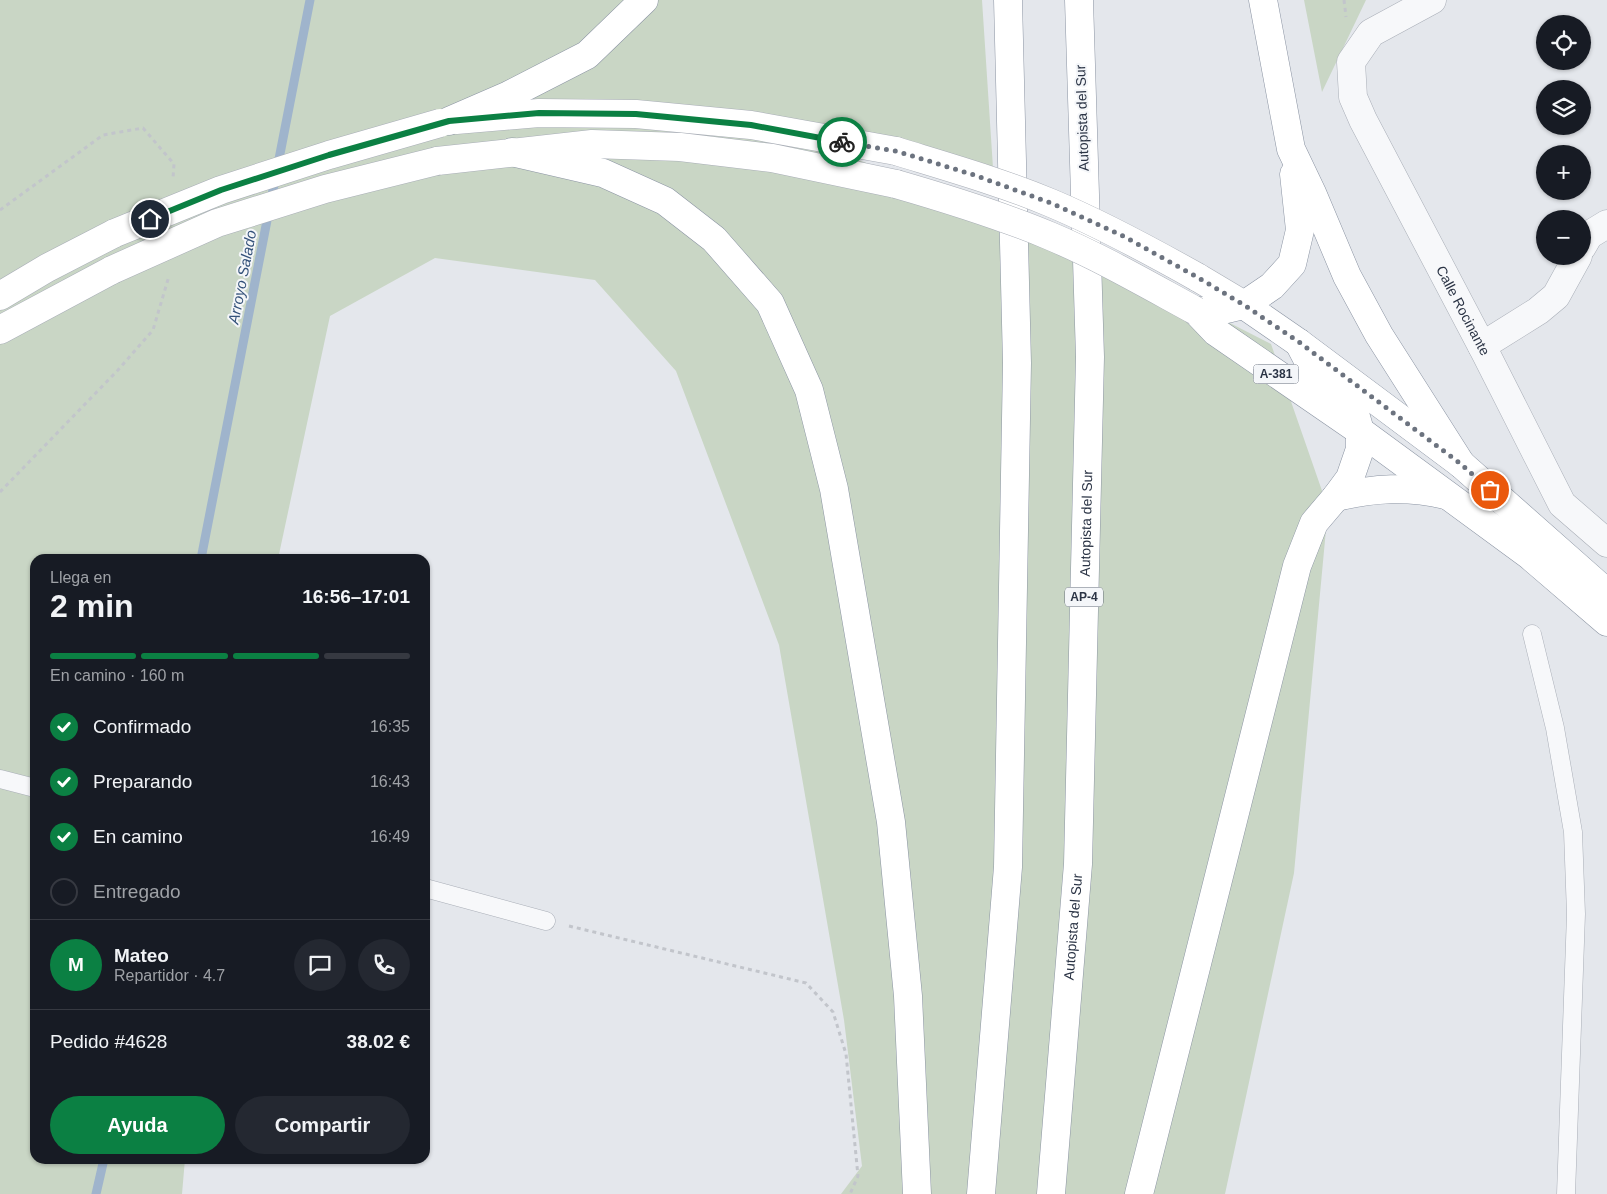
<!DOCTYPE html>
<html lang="es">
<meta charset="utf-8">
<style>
:root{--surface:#171b24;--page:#242831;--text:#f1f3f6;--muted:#9ea1a6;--line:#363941;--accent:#0b8043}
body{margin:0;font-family:Helvetica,sans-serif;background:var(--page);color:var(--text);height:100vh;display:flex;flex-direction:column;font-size:19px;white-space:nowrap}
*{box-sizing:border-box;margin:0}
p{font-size:16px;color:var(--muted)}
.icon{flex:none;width:28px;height:28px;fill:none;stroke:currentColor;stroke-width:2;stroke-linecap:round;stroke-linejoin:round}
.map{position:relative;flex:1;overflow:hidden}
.panel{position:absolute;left:30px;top:554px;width:400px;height:610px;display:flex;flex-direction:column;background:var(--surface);border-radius:15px;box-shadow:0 1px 4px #0004}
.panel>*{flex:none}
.buttons{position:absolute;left:1536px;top:15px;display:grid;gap:10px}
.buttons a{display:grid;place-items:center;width:55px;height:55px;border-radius:50%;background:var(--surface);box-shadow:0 1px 4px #0004;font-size:25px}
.pin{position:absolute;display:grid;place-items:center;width:42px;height:42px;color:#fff;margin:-21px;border:2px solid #fff;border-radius:50%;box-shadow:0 1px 5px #0007}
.courier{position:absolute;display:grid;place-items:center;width:50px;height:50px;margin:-25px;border:4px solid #0b8043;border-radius:50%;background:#fff;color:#222;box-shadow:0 1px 6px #0007}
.overview em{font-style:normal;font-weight:800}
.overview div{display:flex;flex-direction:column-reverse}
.overview{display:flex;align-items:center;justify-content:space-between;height:85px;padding:0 20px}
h1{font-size:32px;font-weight:800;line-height:38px}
.bar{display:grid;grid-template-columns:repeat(4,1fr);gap:8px 5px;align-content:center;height:60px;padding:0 20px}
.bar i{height:6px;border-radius:4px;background:var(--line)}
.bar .active{background:var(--accent)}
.bar p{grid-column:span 4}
.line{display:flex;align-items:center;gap:12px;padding:0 20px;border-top:1px solid var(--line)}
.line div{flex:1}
.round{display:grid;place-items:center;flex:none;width:52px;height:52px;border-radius:26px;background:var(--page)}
ol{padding:0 20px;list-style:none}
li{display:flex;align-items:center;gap:15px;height:55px}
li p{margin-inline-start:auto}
li .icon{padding:5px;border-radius:50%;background:var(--accent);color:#fff;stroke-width:4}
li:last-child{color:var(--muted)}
li i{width:28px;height:28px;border:2px solid var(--line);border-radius:50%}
.primary-button{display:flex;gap:10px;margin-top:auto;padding:10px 20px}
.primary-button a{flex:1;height:58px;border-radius:30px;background:var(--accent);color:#fff;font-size:20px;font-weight:800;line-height:58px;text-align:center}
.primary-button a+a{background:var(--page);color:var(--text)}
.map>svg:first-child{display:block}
.green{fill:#c9d6c5}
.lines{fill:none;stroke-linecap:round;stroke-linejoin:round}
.stream{stroke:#9fb4cc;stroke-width:9}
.lane-casing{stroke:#a9aeb7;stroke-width:19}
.street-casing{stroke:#a9aeb7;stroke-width:29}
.secondary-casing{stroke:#a9aeb7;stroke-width:29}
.highway-casing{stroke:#8b94a3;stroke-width:29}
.path{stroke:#c2c5cb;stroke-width:3;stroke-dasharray:4 4;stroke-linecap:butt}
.lane{stroke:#f7f8fa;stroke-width:18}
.street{stroke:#f7f8fa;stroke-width:28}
.secondary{stroke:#fff;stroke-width:28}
.highway{stroke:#fff;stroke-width:28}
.secondary-bridge-casing{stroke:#a9aeb7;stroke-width:29;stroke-linecap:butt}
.secondary-bridge{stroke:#fff;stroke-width:28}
.done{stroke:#6c737f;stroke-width:5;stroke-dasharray:0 9}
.route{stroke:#0b8043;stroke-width:6}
.labels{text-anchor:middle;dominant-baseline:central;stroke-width:4;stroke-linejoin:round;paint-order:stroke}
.shield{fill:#f4f6f9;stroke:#676e7b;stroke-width:1}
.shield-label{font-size:12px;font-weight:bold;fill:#2b3445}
.street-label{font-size:14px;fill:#2b3445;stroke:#f4f6f9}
.water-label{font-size:15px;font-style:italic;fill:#34527a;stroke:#f4f6f9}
</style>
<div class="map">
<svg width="1607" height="1194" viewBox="0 0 1607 1194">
<rect width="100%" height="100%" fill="#e4e7ec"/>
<path class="green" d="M 0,0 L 982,0 L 993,168 L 795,135 L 1083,248 L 1271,344 L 1328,508 L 1294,873 L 1225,1194 L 841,1194 L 862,1166 L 844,1020 L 779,645 L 676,371 L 595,280 L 435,258 L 330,316 L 278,559 L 35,559 L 35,1159 L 185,1159 L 182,1194 L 0,1194 Z
M 1304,0 L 1366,0 L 1322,92 Z"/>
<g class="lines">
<path class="stream" d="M 201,559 L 310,0
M 96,1194 L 104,1159"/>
<defs>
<path id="lane" d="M 1532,634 L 1555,728 L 1573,832 L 1576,914 L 1566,1194
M 0,779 L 35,788
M 425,888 L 546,921"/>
<g id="street">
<path id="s1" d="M 1432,0 L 1371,33 L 1351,62 L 1353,97 L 1363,120 L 1486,354 L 1562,504 L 1607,543"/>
<path d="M 1582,247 L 1589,235 L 1607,224"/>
<path d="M 1482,346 L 1538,311 L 1556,296 L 1578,256"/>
</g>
<path id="secondary" d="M 456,120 L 539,113 L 636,114 L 751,125 L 896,151
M 437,161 L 592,144 L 680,147 L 772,158 L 896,184
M 1197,277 L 1244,305
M 0,296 L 47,268 L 115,233
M 0,330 L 112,270"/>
<g id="highway">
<path d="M 1263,0 L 1291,149 L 1312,193 L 1347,276 L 1379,335 L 1461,464"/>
<path d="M 449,121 L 509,95 L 587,55 L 644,0"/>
<path d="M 512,152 L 603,173 L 665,201 L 714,239 L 770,303 L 809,390 L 834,489 L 891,822 L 908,996 L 917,1194"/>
<path d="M 1244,305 L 1299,343 L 1461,464 L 1607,593"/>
<path d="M 1196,311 L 1216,332 L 1360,431 L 1529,555 L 1607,622"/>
<path d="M 1196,311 L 1223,310 L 1244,305 L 1272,286 L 1292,264 L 1300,230 L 1294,174"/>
<path d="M 1336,497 C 1375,488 1407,486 1446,495"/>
<path d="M 981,1194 L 1008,867 L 1017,363 L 1008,0"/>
<path id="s2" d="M 1051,1194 L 1078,864 L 1090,357 L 1079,0"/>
<path d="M 1139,1194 L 1297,566 L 1314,523 L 1336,497 L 1350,478 L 1360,449 L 1360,431 L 1354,410 L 1340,391 L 1312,368 L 1299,343"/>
</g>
</defs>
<use href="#lane" class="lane-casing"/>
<use href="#street" class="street-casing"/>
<use href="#secondary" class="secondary-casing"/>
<use href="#highway" class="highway-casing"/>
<path class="path" d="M 1344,0 L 1346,17
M 0,210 L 103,135 L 143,128 L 174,164 L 173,178
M 0,492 L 118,370 L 153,330 L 169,276
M 569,926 L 806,983 L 833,1012 L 846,1054 L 858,1176 L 850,1194"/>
<use href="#lane" class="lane"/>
<use href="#street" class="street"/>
<use href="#secondary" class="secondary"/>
<use href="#highway" class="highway"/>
<defs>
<path id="secondary-bridge" d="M 896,151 C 948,167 1001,182 1051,203 C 1101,224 1149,250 1197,277
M 896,184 C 948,199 1000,215 1050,236 C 1100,257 1148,285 1196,311
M 115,233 L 221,190 L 329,155 L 440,123
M 112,270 L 217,223 L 325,189 L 437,161"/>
</defs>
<use href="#secondary-bridge" class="secondary-bridge-casing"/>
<use href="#secondary-bridge" class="secondary-bridge"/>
</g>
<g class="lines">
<path class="done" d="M 842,142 L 896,151 L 974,175 L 1051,203 L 1125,237 L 1197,277 L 1244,305 L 1299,342 L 1461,464 L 1490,490"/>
<path class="route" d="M 150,219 L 221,190 L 329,155 L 449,121 L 539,113 L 636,114 L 751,125 L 842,142"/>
</g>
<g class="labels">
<g class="shield">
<rect x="1253.5" y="364.5" width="45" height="19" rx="4"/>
<rect x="1065" y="587.5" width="38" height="19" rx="4"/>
</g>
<g class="shield-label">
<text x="1276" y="374">A-381</text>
<text x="1084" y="597">AP-4</text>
</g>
<g class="street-label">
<text transform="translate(1082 118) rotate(-92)">Autopista del Sur</text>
<text stroke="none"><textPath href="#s1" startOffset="380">Calle Rocinante</textPath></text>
<text stroke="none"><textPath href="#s2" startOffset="672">Autopista del Sur</textPath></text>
<text stroke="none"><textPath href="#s2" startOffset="268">Autopista del Sur</textPath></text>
</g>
<g class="water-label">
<text transform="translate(242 277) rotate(-79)">Arroyo Salado</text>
</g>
</g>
</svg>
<div class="buttons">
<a><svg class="icon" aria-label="locate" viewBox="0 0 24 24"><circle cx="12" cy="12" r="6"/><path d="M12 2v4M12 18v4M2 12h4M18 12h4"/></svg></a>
<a><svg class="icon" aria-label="layers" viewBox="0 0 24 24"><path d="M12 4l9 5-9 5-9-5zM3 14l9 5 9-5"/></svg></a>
<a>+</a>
<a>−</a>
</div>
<div class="pin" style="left:1490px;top:490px;background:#ea580c"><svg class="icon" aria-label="bag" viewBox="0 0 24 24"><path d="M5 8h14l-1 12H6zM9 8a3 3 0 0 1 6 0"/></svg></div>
<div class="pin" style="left:150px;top:219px;background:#1f2937"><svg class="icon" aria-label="home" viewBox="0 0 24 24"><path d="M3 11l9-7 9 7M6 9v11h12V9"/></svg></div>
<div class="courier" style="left:842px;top:142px"><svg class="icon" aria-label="bike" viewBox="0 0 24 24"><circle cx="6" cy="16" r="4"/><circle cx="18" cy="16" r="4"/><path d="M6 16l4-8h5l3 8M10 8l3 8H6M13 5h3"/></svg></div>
<section class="panel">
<div class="overview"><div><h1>2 min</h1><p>Llega en</p></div><em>16:56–17:01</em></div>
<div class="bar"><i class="active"></i><i class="active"></i><i class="active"></i><i></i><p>En camino · 160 m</p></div>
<ol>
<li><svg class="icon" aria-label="check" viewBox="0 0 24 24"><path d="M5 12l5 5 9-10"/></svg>Confirmado<p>16:35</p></li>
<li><svg class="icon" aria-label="check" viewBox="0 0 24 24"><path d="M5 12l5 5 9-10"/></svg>Preparando<p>16:43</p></li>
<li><svg class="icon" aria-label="check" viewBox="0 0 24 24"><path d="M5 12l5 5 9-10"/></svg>En camino<p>16:49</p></li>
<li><i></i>Entregado</li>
</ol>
<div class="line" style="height:90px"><b class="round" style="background:var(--accent);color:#fff">M</b><div><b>Mateo</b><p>Repartidor · 4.7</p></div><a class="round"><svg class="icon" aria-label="chat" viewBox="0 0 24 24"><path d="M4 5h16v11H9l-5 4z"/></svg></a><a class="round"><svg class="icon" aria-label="phone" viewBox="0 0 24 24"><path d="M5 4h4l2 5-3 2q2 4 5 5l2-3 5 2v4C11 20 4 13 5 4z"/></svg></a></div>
<div class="line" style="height:65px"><div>Pedido #4628</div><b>38.02 €</b></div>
<div class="primary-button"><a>Ayuda</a><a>Compartir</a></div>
</section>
</div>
